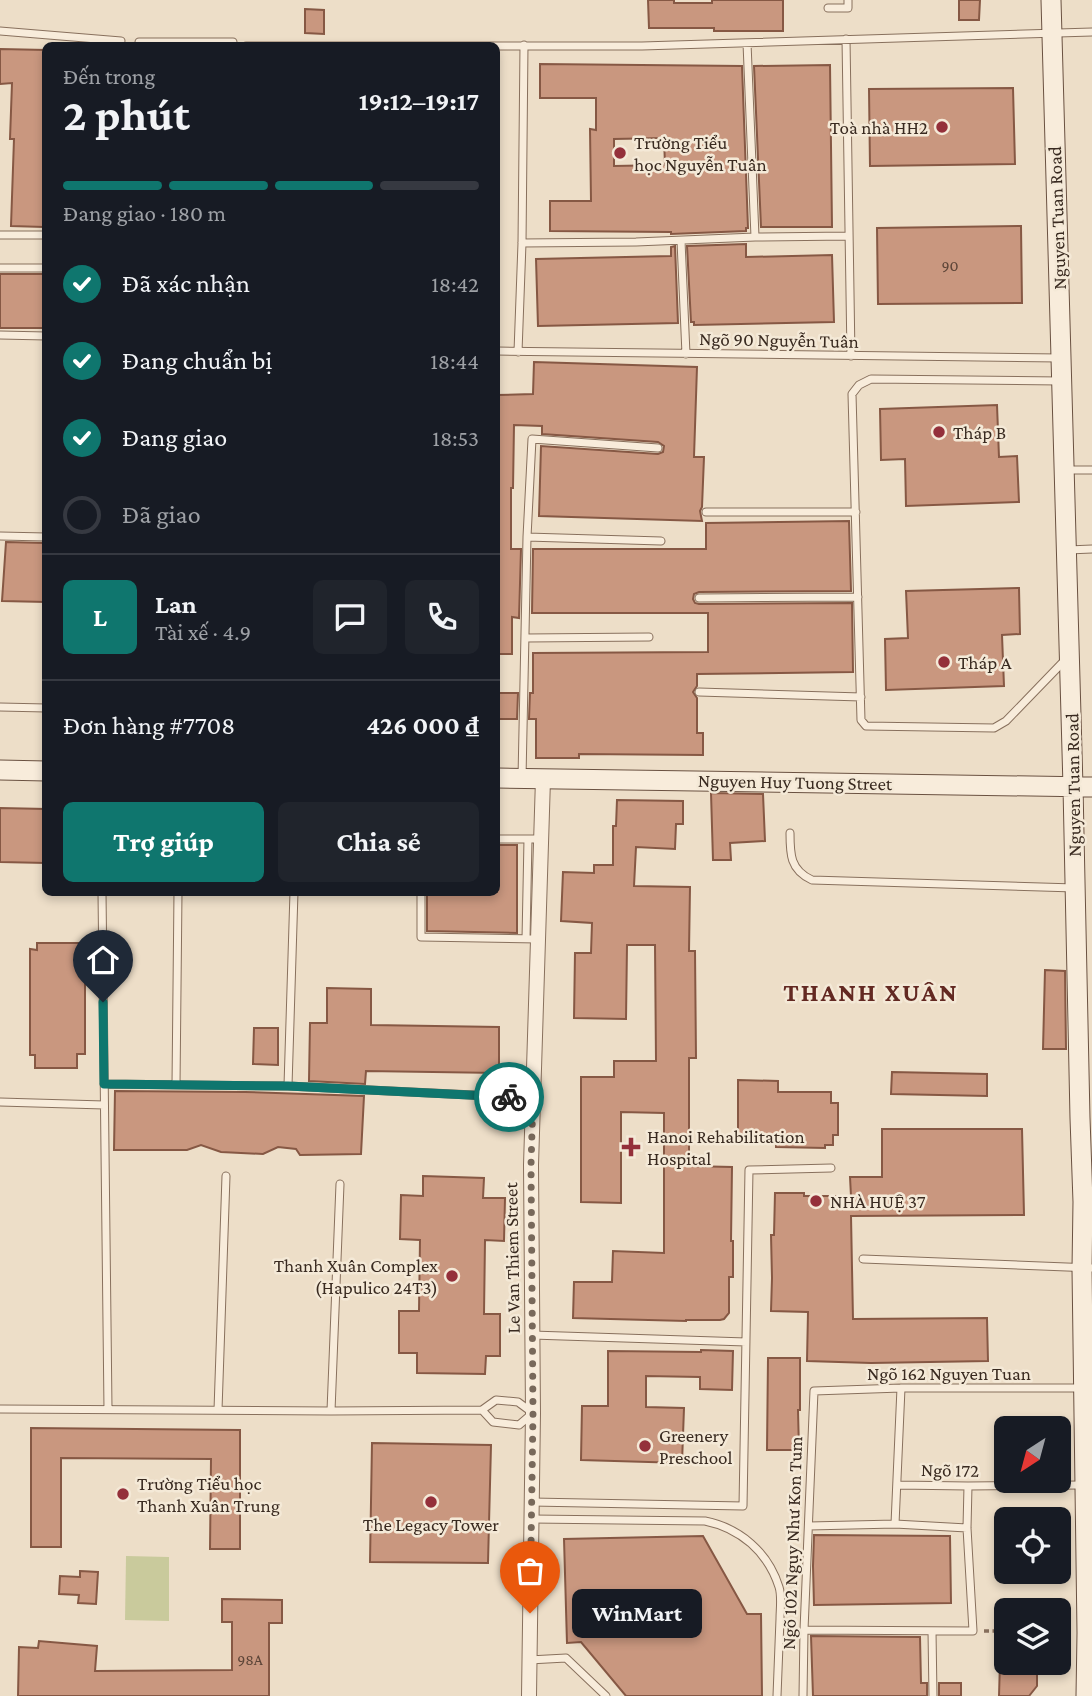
<!DOCTYPE html>
<html lang="vi">
<meta charset="utf-8">
<style>
:root{--surface:#171b24;--page:#20242c;--text:#f1f3f6;--muted:#9ea1a6;--line:#363941;--accent:#0f766e}
body{margin:0;font-family:"Crimson Pro",serif;background:var(--page);color:var(--text);height:100vh;display:flex;flex-direction:column;font-size:26px;white-space:nowrap}
*{box-sizing:border-box;margin:0}
p{font-size:23px;color:var(--muted)}
.icon{flex:none;width:38px;height:38px;fill:none;stroke:currentColor;stroke-width:2;stroke-linecap:round;stroke-linejoin:round}
.map{position:relative;flex:1;overflow:hidden}
.panel{position:absolute;left:42px;top:42px;width:458px;height:854px;display:flex;flex-direction:column;background:var(--surface);border-radius:10px;box-shadow:0 4px 10px #0003}
.panel>*{flex:none}
.needle{width:46px;rotate:216deg}
.fabs{position:absolute;left:994px;top:1416px;display:grid;gap:14px}
.fabs a{display:grid;place-items:center;width:77px;height:77px;border-radius:10px;background:var(--surface);box-shadow:0 4px 10px #0003;font-size:35px}
.pin{position:absolute;display:grid;place-items:center;width:60px;height:60px;color:#fff;margin:-72px -30px;border-radius:50% 50% 50% 0;rotate:-45deg;box-shadow:0 0 7px #0007}
.pin .icon{rotate:45deg}
.courier{position:absolute;display:grid;place-items:center;width:70px;height:70px;margin:-35px;border:5px solid #0f766e;border-radius:50%;background:#fff;color:#222;box-shadow:0 2px 9px #0007}
.bubble{position:absolute;height:49px;border-radius:10px;background:var(--surface);box-shadow:0 4px 10px #0003;font-size:23px;font-weight:700;line-height:49px;text-align:center}
.overview em{font-style:normal;font-weight:700}
.overview div{display:flex;flex-direction:column-reverse}
.overview{display:flex;align-items:center;justify-content:space-between;height:119px;padding:0 21px}
h1{font-size:46px;font-weight:700;line-height:52px}
.bar{display:grid;grid-template-columns:repeat(4,1fr);gap:10px 7px;align-content:center;height:84px;padding:0 21px}
.bar i{height:9px;border-radius:5px;background:var(--line)}
.bar .current{background:var(--accent)}
.bar p{grid-column:span 4}
.line{display:flex;align-items:center;gap:18px;padding:0 21px;border-top:2px solid var(--line)}
.line div{flex:1}
.round{display:grid;place-items:center;flex:none;width:74px;height:74px;border-radius:10px;background:var(--page)}
ol{padding:0 21px;list-style:none}
li{display:flex;align-items:center;gap:21px;height:77px}
li p{margin-inline-start:auto}
li .icon{padding:7px;border-radius:50%;background:var(--accent);color:#fff;stroke-width:4}
li:last-child{color:var(--muted)}
li i{width:38px;height:38px;border:4px solid var(--line);border-radius:50%}
.action{display:flex;gap:14px;margin-top:auto;padding:14px 21px}
.action a{flex:1;height:80px;border-radius:10px;background:var(--accent);color:#fff;font-size:28px;font-weight:700;line-height:80px;text-align:center}
.action a+a{background:var(--page);color:var(--text)}
.map>svg:first-child{display:block}
.green{fill:#c9ca9c}
.building{fill:#c9977f;stroke:#865844;stroke-width:2;fill-rule:evenodd}
.lines{fill:none;stroke-linecap:round;stroke-linejoin:round}
.lane-casing{stroke:#88705d;stroke-width:9}
.street-casing{stroke:#88705d;stroke-width:16}
.secondary-casing{stroke:#6a5141;stroke-width:21}
.path{stroke:#88705d;stroke-width:3.5;stroke-dasharray:5 3.5;stroke-linecap:butt}
.lane{stroke:#f8ecdb;stroke-width:7}
.street{stroke:#f8ecdb;stroke-width:14}
.secondary{stroke:#f8ecdb;stroke-width:19}
.done{stroke:#78695b;stroke-width:7;stroke-dasharray:0 12.6}
.route{stroke:#0f766e;stroke-width:9}
.poi-dot{fill:#94303a;stroke:#f4e9d7;stroke-width:2.5}
.labels{text-anchor:middle;dominant-baseline:central;stroke-width:5;stroke-linejoin:round;paint-order:stroke}
.number-label{font-size:16px;fill:#5d4538}
.poi-label{font-size:19px;fill:#392a20;stroke:#f4e9d7;text-anchor:start}
.street-label{font-size:19px;fill:#392a20;stroke:#f4e9d7}
.district-label{font-size:26px;font-weight:bold;letter-spacing:2px;fill:#632922;stroke:#f4e9d7}
</style>
<div class="map">
<svg width="1092" height="1696" viewBox="0 0 1092 1696">
<rect width="100%" height="100%" fill="#eddec8"/>
<path class="green" d="M 126,1556 L 169,1557 L 169,1621 L 125,1620 Z"/>
<path class="building" d="M 648,0 L 674,0 L 674,3 L 712,3 L 712,0 L 783,0 L 783,31 L 714,31 L 714,28 L 649,28 Z
M 959,0 L 980,0 L 979,20 L 959,20 Z
M 305,9 L 324,10 L 324,34 L 305,33 Z
M 0,49 L 46,50 L 46,169 L 44,227 L 11,226 L 14,139 L 10,139 L 12,83 L 0,84 Z
M 540,64 L 742,66 L 748,228 L 746,228 L 746,231 L 671,234 L 671,232 L 550,231 L 550,201 L 591,201 L 590,129 L 596,130 L 596,98 L 540,98 ZM 664,138 L 665,165 L 614,166 L 614,139 Z
M 830,65 L 832,227 L 761,227 L 754,66 Z
M 1013,88 L 1015,164 L 870,166 L 869,89 Z
M 1021,226 L 1022,303 L 878,304 L 877,228 Z
M 746,244 L 746,257 L 832,255 L 834,322 L 694,325 L 694,322 L 691,322 L 687,246 Z
M 675,246 L 678,323 L 538,326 L 536,259 L 671,256 L 671,247 Z
M 0,274 L 46,274 L 46,328 L 0,328 Z
M 534,362 L 697,367 L 694,457 L 704,457 L 702,507 L 700,511 L 702,521 L 539,516 L 541,446 L 658,454 L 663,452 L 664,446 L 658,442 L 542,434 L 542,426 L 514,425 L 513,488 L 511,488 L 511,549 L 521,549 L 519,618 L 512,617 L 512,654 L 497,654 L 497,395 L 533,394 Z
M 997,405 L 999,457 L 1017,456 L 1019,502 L 906,506 L 905,459 L 881,460 L 880,409 Z
M 849,521 L 851,591 L 699,592 L 694,594 L 693,599 L 695,603 L 699,604 L 852,603 L 853,672 L 697,674 L 697,686 L 693,692 L 697,698 L 697,733 L 703,733 L 703,755 L 579,754 L 579,758 L 536,758 L 536,719 L 529,719 L 530,693 L 533,693 L 533,653 L 708,652 L 708,613 L 532,613 L 533,549 L 706,549 L 706,523 Z
M 6,542 L 46,543 L 46,602 L 2,601 Z
M 1019,588 L 1020,634 L 1002,635 L 1004,686 L 886,690 L 885,639 L 908,638 L 906,591 Z
M 497,693 L 518,693 L 517,719 L 497,719 Z
M 711,793 L 763,794 L 765,841 L 730,843 L 731,860 L 713,860 Z
M 617,800 L 683,801 L 683,824 L 676,824 L 675,849 L 636,847 L 634,886 L 690,887 L 689,951 L 695,951 L 696,1058 L 689,1058 L 689,1166 L 732,1167 L 731,1241 L 733,1241 L 733,1277 L 729,1277 L 729,1313 L 724,1319 L 720,1320 L 686,1320 L 686,1321 L 573,1318 L 574,1282 L 612,1282 L 613,1251 L 664,1253 L 664,1113 L 621,1112 L 621,1203 L 581,1202 L 581,1077 L 614,1077 L 614,1061 L 656,1061 L 655,945 L 627,945 L 626,1019 L 574,1018 L 575,953 L 591,953 L 592,923 L 561,921 L 563,872 L 594,873 L 594,865 L 613,865 L 613,826 L 616,826 Z
M 0,808 L 46,809 L 46,863 L 0,862 Z
M 497,845 L 517,845 L 517,933 L 427,931 L 427,892 L 497,892 Z
M 37,943 L 79,943 L 79,951 L 85,951 L 85,1054 L 77,1054 L 77,1068 L 35,1068 L 35,1055 L 30,1055 L 30,949 L 37,950 Z
M 1045,970 L 1065,971 L 1066,1049 L 1043,1049 Z
M 327,988 L 371,989 L 371,1025 L 499,1027 L 499,1073 L 366,1071 L 365,1084 L 309,1081 L 310,1023 L 327,1023 Z
M 254,1028 L 278,1028 L 278,1065 L 253,1064 Z
M 892,1072 L 987,1074 L 987,1096 L 891,1094 Z
M 738,1080 L 778,1081 L 778,1092 L 831,1092 L 831,1103 L 838,1103 L 838,1135 L 833,1135 L 833,1145 L 825,1145 L 825,1148 L 776,1147 L 776,1136 L 738,1135 Z
M 115,1091 L 245,1092 L 364,1096 L 361,1154 L 300,1155 L 296,1149 L 278,1147 L 263,1154 L 221,1152 L 201,1145 L 187,1150 L 114,1150 Z
M 882,1129 L 1022,1129 L 1024,1215 L 851,1216 L 853,1319 L 987,1318 L 988,1361 L 871,1363 L 807,1361 L 808,1312 L 771,1311 L 772,1278 L 771,1235 L 774,1235 L 775,1193 L 804,1193 L 804,1196 L 851,1196 L 850,1177 L 882,1177 Z
M 423,1176 L 484,1178 L 483,1198 L 505,1198 L 504,1241 L 485,1240 L 484,1314 L 500,1314 L 500,1356 L 486,1356 L 485,1374 L 417,1373 L 417,1353 L 399,1353 L 399,1311 L 419,1311 L 420,1240 L 400,1239 L 401,1195 L 423,1196 Z
M 701,1350 L 733,1351 L 732,1390 L 700,1389 L 700,1377 L 646,1376 L 646,1407 L 684,1408 L 682,1463 L 581,1460 L 582,1406 L 608,1406 L 608,1351 L 701,1352 Z
M 768,1358 L 800,1358 L 800,1410 L 798,1410 L 799,1450 L 767,1450 Z
M 31,1428 L 240,1430 L 240,1549 L 210,1549 L 211,1459 L 61,1458 L 61,1547 L 31,1547 Z
M 372,1443 L 491,1445 L 488,1563 L 370,1562 Z
M 814,1535 L 950,1536 L 951,1603 L 814,1605 L 813,1566 Z
M 703,1536 L 747,1614 L 761,1614 L 762,1696 L 626,1696 L 581,1642 L 567,1643 L 564,1539 Z
M 80,1571 L 98,1572 L 96,1604 L 78,1603 L 79,1595 L 59,1594 L 60,1576 L 80,1577 Z
M 222,1599 L 282,1600 L 282,1623 L 269,1623 L 269,1696 L 18,1696 L 19,1647 L 38,1648 L 39,1641 L 97,1646 L 95,1671 L 232,1670 L 232,1622 L 222,1622 Z
M 811,1636 L 920,1637 L 921,1683 L 927,1683 L 927,1696 L 813,1696 Z
M 1000,1662 L 1037,1662 L 1037,1686 L 1029,1696 L 999,1696 Z
M 939,1683 L 961,1683 L 961,1696 L 939,1696 Z"/>
<g class="lines">
<defs>
<path id="lane" d="M 828,8 L 848,8 L 848,0
M 0,31 L 121,41
M 846,39 L 851,356
M 139,42 L 233,42 L 233,46
M 747,43 L 755,237 L 848,236
M 246,46 L 642,46 L 1092,32
M 0,235 L 46,235
M 681,241 L 686,354
M 522,243 L 636,242 L 755,237
M 0,268 L 46,268
M 0,335 L 46,336
M 497,351 L 1060,358
M 518,352 L 522,243 L 524,45
M 1060,381 L 871,379 L 859,385 L 852,394 L 861,720 L 866,726 L 994,728 L 1006,721 L 1066,659
M 1065,470 L 1092,470
M 706,512 L 856,512
M 0,536 L 46,537
M 527,537 L 661,541
M 1068,550 L 1092,549
M 699,598 L 858,597
M 526,638 L 649,637
M 699,692 L 861,697
M 0,707 L 46,708
M 522,778 L 527,537 L 532,439 L 658,448
M 790,833 C 790,854 790,870 812,880 L 1075,888
M 497,839 L 541,839
M 102,892 L 108,1409
M 294,892 L 288,1086 L 533,1098
M 421,892 L 421,937 L 538,939
M 526,939 L 528,839
M 104,1084 L 288,1086
M 176,1085 L 178,892
M 0,1102 L 104,1105
M 863,1259 L 1092,1268
M 532,1335 L 746,1342
M 0,1409 L 331,1411 L 482,1410 L 496,1400 L 518,1402 L 533,1413 L 519,1425 L 493,1422 L 482,1410
M 218,1410 L 226,1176
M 331,1411 L 340,1184
M 897,1485 L 968,1486 L 1082,1485
M 532,1502 L 743,1506 L 749,1170 L 831,1168
M 532,1519 L 705,1521 C 740,1528 768,1552 779,1587 C 782,1596 780,1609 780,1619 C 779,1645 778,1670 777,1696
M 895,1524 L 901,1388
M 809,1526 L 895,1524 L 967,1528
M 804,1630 L 973,1631 L 967,1528 L 968,1486
M 932,1631 L 933,1696
M 529,1660 L 566,1658 L 606,1696
M 803,1696 L 804,1630 L 814,1391 L 901,1388 L 1080,1388"/>
<path id="street" d="M 529,1696 L 533,1413 L 531,1165 L 543,779"/>
<path id="secondary" d="M 1051,0 L 1073,787 L 1080,1118 L 1083,1202 L 1082,1269 L 1087,1633 L 1086,1696
M 0,770 L 46,771
M 497,778 L 1092,787"/>
</defs>
<use href="#lane" class="lane-casing"/>
<use href="#street" class="street-casing"/>
<use href="#secondary" class="secondary-casing"/>
<path class="path" d="M 984,1631 L 1006,1631
M 1059,1632 L 1071,1632"/>
<use href="#lane" class="lane"/>
<use href="#street" class="street"/>
<use href="#secondary" class="secondary"/>
</g>
<g class="lines">
<path class="done" d="M 509,1097 L 533,1098 L 531,1165 L 533,1413 L 530,1613"/>
<path class="route" d="M 103,1002 L 104,1084 L 288,1086 L 509,1097"/>
</g>
<g class="poi-dot">
<circle cx="942" cy="127" r="7"/>
<circle cx="620" cy="153" r="7"/>
<circle cx="939" cy="432" r="7"/>
<circle cx="944" cy="662" r="7"/>
<path d="M627.5 1136.5h7v7h7v7h-7v7h-7v-7h-7v-7h7z"/>
<circle cx="816" cy="1201" r="7"/>
<circle cx="452" cy="1276" r="7"/>
<circle cx="645" cy="1446" r="7"/>
<circle cx="123" cy="1494" r="7"/>
<circle cx="431" cy="1502" r="7"/>
</g>
<g class="labels">
<g class="number-label">
<text x="950" y="265">90</text>
<text x="250" y="1659">98A</text>
</g>
<g class="poi-label">
<text x="928" y="127" text-anchor="end">Toà nhà HH2</text>
<text x="634" y="142">Trường Tiểu<tspan x="634" dy="22">học Nguyễn Tuân</tspan></text>
<text x="953" y="432">Tháp B</text>
<text x="958" y="662">Tháp A</text>
<text x="647" y="1136">Hanoi Rehabilitation<tspan x="647" dy="22">Hospital</tspan></text>
<text x="830" y="1201">NHÀ HUỆ 37</text>
<text x="438" y="1265" text-anchor="end">Thanh Xuân Complex<tspan x="438" dy="22">(Hapulico 24T3)</tspan></text>
<text x="659" y="1435">Greenery<tspan x="659" dy="22">Preschool</tspan></text>
<text x="137" y="1483">Trường Tiểu học<tspan x="137" dy="22">Thanh Xuân Trung</tspan></text>
<text x="431" y="1524" text-anchor="middle">The Legacy Tower</text>
</g>
<g class="street-label">
<text transform="translate(1057 218) rotate(-92)">Nguyen Tuan Road</text>
<text transform="translate(779 340) rotate(1)">Ngõ 90 Nguyễn Tuân</text>
<text transform="translate(795 782) rotate(1)">Nguyen Huy Tuong Street</text>
<text transform="translate(1073 785) rotate(-91)">Nguyen Tuan Road</text>
<text transform="translate(512 1258) rotate(-91)">Le Van Thiem Street</text>
<text x="949" y="1373">Ngõ 162 Nguyen Tuan</text>
<text transform="translate(950 1470) rotate(1)">Ngõ 172</text>
<text transform="translate(792 1543) rotate(-88)">Ngõ 102 Ngụy Như Kon Tum</text>
</g>
<g class="district-label">
<text x="871" y="992">THANH XUÂN</text>
</g>
</g>
</svg>
<div class="fabs">
<a><svg class="needle" viewBox="-14 -14 28 28"><path d="M0-13l5 13h-10z" fill="#e53935"/><path d="M0 13l5-13h-10z" fill="#9ea1a6"/></svg></a>
<a><svg class="icon" aria-label="locate" viewBox="0 0 24 24"><circle cx="12" cy="12" r="6"/><path d="M12 2v4M12 18v4M2 12h4M18 12h4"/></svg></a>
<a><svg class="icon" aria-label="layers" viewBox="0 0 24 24"><path d="M12 4l9 5-9 5-9-5zM3 14l9 5 9-5"/></svg></a>
</div>
<div class="pin" style="left:530px;top:1613px;background:#ea580c"><svg class="icon" aria-label="bag" viewBox="0 0 24 24"><path d="M5 8h14l-1 12H6zM9 8a3 3 0 0 1 6 0"/></svg></div>
<div class="pin" style="left:103px;top:1002px;background:#1f2937"><svg class="icon" aria-label="home" viewBox="0 0 24 24"><path d="M3 11l9-7 9 7M6 9v11h12V9"/></svg></div>
<div class="courier" style="left:509px;top:1097px"><svg class="icon" aria-label="bike" viewBox="0 0 24 24"><circle cx="6" cy="16" r="4"/><circle cx="18" cy="16" r="4"/><path d="M6 16l4-8h5l3 8M10 8l3 8H6M13 5h3"/></svg></div>
<div class="bubble" style="left:572px;top:1589px;width:130px">WinMart</div>
<section class="panel">
<div class="overview"><div><h1>2 phút</h1><p>Đến trong</p></div><em>19:12–19:17</em></div>
<div class="bar"><i class="current"></i><i class="current"></i><i class="current"></i><i></i><p>Đang giao · 180 m</p></div>
<ol>
<li><svg class="icon" aria-label="check" viewBox="0 0 24 24"><path d="M5 12l5 5 9-10"/></svg>Đã xác nhận<p>18:42</p></li>
<li><svg class="icon" aria-label="check" viewBox="0 0 24 24"><path d="M5 12l5 5 9-10"/></svg>Đang chuẩn bị<p>18:44</p></li>
<li><svg class="icon" aria-label="check" viewBox="0 0 24 24"><path d="M5 12l5 5 9-10"/></svg>Đang giao<p>18:53</p></li>
<li><i></i>Đã giao</li>
</ol>
<div class="line" style="height:126px"><b class="round" style="background:var(--accent);color:#fff">L</b><div><b>Lan</b><p>Tài xế · 4.9</p></div><a class="round"><svg class="icon" aria-label="chat" viewBox="0 0 24 24"><path d="M4 5h16v11H9l-5 4z"/></svg></a><a class="round"><svg class="icon" aria-label="phone" viewBox="0 0 24 24"><path d="M5 4h4l2 5-3 2q2 4 5 5l2-3 5 2v4C11 20 4 13 5 4z"/></svg></a></div>
<div class="line" style="height:91px"><div>Đơn hàng #7708</div><b>426 000 ₫</b></div>
<div class="action"><a>Trợ giúp</a><a>Chia sẻ</a></div>
</section>
</div>
